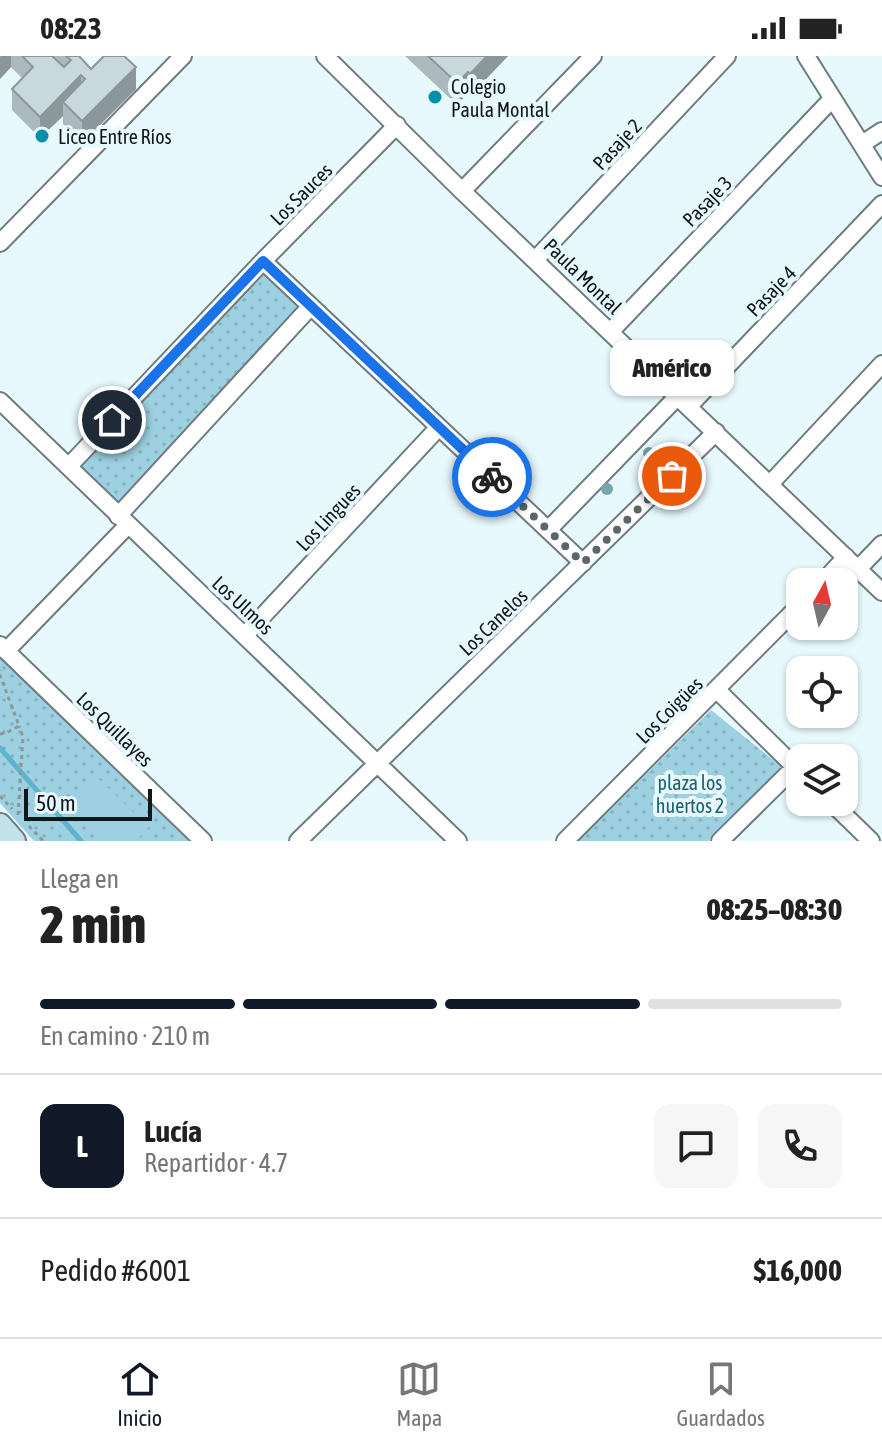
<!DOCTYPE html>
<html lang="es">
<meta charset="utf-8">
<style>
:root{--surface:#fff;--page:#f6f6f6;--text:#222;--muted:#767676;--line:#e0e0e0;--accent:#111827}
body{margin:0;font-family:"Asap Condensed",sans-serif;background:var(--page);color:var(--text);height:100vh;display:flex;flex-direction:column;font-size:30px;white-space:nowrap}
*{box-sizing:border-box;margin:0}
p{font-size:26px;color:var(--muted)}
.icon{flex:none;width:44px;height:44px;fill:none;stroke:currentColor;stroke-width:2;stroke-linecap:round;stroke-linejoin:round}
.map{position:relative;height:785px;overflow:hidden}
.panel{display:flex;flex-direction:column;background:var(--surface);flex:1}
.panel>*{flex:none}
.needle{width:52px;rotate:8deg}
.fabs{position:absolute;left:786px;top:512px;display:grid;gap:16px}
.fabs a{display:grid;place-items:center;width:72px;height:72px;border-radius:16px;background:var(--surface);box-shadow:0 2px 6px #0004;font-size:40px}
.scale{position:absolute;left:24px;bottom:20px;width:128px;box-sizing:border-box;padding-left:8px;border:4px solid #111719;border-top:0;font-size:22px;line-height:28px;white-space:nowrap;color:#111719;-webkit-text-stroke:6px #e8f9fe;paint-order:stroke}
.pin{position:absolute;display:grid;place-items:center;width:68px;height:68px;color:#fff;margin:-34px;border:4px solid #fff;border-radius:50%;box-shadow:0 2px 8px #0007}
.courier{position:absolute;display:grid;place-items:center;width:80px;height:80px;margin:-40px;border:6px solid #1a73e8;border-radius:50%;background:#fff;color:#222;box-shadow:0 2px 10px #0007}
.bubble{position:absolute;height:56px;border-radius:16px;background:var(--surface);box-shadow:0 2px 6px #0004;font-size:26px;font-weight:800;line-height:56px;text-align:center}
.summary em{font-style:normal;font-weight:800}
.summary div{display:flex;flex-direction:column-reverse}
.summary{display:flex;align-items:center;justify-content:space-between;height:136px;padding:0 40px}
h1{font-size:52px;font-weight:800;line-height:60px}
.bar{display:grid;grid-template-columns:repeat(4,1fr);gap:12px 8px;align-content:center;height:96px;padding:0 40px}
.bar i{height:10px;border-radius:6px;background:var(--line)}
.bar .current{background:var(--accent)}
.bar p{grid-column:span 4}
.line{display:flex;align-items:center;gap:20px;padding:0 40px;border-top:2px solid var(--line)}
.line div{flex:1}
.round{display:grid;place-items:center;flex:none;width:84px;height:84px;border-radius:16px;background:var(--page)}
.status{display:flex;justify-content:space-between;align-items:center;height:56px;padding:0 40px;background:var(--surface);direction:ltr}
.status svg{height:22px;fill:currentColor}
.dock{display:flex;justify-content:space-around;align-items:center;height:112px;border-top:2px solid var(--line);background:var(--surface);font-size:22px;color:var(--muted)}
.dock a{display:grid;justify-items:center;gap:4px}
.dock .current{color:var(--accent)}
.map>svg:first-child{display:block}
.grass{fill:url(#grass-dots)}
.garden{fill:#9dd0e0}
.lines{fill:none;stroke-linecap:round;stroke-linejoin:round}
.stream{stroke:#5fb3cb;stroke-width:5}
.minor-casing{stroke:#6e7c81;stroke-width:20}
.secondary-casing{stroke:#6e7c81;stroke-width:26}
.path{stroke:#8c989c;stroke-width:3;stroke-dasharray:4 4;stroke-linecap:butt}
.minor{stroke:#fff;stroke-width:16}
.secondary{stroke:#c4e2ea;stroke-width:22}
.tree{fill:#78a5b1}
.wall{fill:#acbabf}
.shaded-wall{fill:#8c979b}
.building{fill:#c8d8de;stroke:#8c979b;stroke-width:2}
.done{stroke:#5c6669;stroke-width:8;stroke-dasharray:0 14.4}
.route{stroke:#1a73e8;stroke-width:10}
.poi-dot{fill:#018fab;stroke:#e8f9fe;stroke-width:3}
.labels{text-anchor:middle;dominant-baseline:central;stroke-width:8;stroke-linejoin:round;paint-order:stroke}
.poi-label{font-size:20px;fill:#111719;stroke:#e8f9fe;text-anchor:start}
.street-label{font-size:20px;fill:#111719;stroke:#e8f9fe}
.park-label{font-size:20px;fill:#1d6172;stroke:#e8f9fe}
</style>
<div class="status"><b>08:23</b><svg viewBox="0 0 49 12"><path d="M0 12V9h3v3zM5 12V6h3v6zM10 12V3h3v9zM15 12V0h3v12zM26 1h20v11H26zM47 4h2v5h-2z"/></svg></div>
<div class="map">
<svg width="882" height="785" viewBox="0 0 882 785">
<defs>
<pattern id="grass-dots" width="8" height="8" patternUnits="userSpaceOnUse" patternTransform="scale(2)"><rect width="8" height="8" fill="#9dd0e0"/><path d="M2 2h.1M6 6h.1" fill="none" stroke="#86b2c0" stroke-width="1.8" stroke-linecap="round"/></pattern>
</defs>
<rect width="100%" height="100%" fill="#e8f9fe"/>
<path class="grass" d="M 264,217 L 299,251 L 118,447 L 81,410 Z
M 0,601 L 191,785 L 34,785 L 0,747 Z
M 711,654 L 782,711 L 708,785 L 578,785 Z"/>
<path class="garden" d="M 95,719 L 149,771 L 136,785 L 104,785 L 66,749 Z"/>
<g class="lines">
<path class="stream" d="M 0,692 L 81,785"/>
<defs>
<path id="minor" d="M 325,0 L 462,135 L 882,536
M 806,0 L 882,121
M 862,88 L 882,75
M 462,135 L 593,0
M 0,187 L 183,0
M 536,203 L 727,0
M 263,205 L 583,507
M 611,275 L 832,43
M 0,345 L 458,785
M 689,350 L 882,148
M 69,410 L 263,205 L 397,69
M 770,428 L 882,308
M 118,460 L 311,250
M 548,474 L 678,340
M 858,513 L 882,488
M 823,526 L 846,501
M 246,578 L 439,371
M 0,589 L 203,785
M 6,595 L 128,469
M 718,635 L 800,716
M 831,746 L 871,785
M 298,785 L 716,376
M 565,785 L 800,549
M 720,785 L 795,711"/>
<path id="secondary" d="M 0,769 L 14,785"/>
</defs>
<use href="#minor" class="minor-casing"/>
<use href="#secondary" class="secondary-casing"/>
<path class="path" d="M 0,678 L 6,677 L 19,670 L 0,619 L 1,614
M 0,740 L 12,753
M 18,759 L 23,681 L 19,670
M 29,770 L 43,785"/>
<use href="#minor" class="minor"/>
<use href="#secondary" class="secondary"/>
</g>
<g class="tree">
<circle cx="649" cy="397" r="6"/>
<circle cx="607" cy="433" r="6"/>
</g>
<path class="wall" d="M 0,0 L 79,0 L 91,13 L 136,33 L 82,87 L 63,68 L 63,60 L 40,82 L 12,54 L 12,33 L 22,22 L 11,11 L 0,23 Z
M 405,0 L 508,0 L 470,40 L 468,37 L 457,49 Z"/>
<path class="shaded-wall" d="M 1,0 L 11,0 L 11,11 L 0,23 L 0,1 Z
M 487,0 L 508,0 L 470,40 L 470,18 Z
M 136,11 L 136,33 L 82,87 L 82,65 Z
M 468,16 L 468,37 L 457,49 L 457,27 Z
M 81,19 L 81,41 L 63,46 L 63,60 L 40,82 L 40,61 Z"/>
<path class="building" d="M 22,0 L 52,0 L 64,11 L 71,4 L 66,0 L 79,0 L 91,13 L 104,0 L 124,0 L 136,11 L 82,65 L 63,46 L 85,23 L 81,19 L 40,61 L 12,33 L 33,11 Z
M 428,0 L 487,0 L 470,18 L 468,16 L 457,27 Z"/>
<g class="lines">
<path class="done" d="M 492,421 L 583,507 L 672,420"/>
<path class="route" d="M 112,364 L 263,205 L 492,421"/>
</g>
<g class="poi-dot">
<circle cx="435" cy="41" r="8"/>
<circle cx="42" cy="80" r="8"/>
</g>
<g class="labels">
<g class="poi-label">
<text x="451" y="30">Colegio<tspan x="451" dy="23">Paula Montal</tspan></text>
<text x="58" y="80">Liceo Entre Ríos</text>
</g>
<g class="street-label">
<text transform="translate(617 88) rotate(-47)">Pasaje 2</text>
<text transform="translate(301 138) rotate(-45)">Los Sauces</text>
<text transform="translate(707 145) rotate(-46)">Pasaje 3</text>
<text transform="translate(583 220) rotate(44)">Paula Montal</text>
<text transform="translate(771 235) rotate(-46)">Pasaje 4</text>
<text transform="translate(328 461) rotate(-47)">Los Lingues</text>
<text transform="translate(243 549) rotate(43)">Los Ulmos</text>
<text transform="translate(493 566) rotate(-44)">Los Canelos</text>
<text transform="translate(669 654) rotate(-45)">Los Coigües</text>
<text transform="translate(115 673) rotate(44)">Los Quillayes</text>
</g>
<g class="park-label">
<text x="690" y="726">plaza los<tspan x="690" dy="23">huertos 2</tspan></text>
</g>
</g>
</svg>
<div class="fabs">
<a><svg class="needle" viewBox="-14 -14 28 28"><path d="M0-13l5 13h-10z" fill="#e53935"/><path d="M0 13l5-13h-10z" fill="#767676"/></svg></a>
<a><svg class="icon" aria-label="locate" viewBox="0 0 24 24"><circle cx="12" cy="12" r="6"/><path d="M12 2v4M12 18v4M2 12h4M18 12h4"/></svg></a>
<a><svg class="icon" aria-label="layers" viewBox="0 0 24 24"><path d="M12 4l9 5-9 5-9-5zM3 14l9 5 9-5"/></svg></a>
</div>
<div class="scale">50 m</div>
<div class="pin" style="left:672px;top:420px;background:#ea580c"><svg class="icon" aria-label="bag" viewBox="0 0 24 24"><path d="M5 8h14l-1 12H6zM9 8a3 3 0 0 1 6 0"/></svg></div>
<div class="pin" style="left:112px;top:364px;background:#1f2937"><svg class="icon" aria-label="home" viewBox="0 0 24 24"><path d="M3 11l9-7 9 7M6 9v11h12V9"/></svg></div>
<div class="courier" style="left:492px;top:421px"><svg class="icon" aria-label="bike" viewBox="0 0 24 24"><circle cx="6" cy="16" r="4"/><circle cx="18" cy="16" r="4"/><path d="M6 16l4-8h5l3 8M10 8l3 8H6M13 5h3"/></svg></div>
<div class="bubble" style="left:610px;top:284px;width:124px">Américo</div>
</div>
<section class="panel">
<div class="summary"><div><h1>2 min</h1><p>Llega en</p></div><em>08:25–08:30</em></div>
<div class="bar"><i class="current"></i><i class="current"></i><i class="current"></i><i></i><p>En camino · 210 m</p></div>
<div class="line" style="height:144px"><b class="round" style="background:var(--accent);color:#fff">L</b><div><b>Lucía</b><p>Repartidor · 4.7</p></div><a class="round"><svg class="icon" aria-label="chat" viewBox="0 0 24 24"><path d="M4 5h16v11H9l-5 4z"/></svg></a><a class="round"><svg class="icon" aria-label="phone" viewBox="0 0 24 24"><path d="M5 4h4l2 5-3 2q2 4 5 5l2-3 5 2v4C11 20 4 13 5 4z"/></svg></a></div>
<div class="line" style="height:104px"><div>Pedido #6001</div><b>$16,000</b></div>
</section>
<nav class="dock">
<a class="current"><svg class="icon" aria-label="home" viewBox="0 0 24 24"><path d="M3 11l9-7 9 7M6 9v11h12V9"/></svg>Inicio</a>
<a><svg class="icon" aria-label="map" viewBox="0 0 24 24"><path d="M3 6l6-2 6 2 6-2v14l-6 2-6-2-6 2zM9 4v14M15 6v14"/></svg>Mapa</a>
<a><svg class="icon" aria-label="saved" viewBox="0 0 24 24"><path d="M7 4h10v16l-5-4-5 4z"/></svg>Guardados</a>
</nav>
